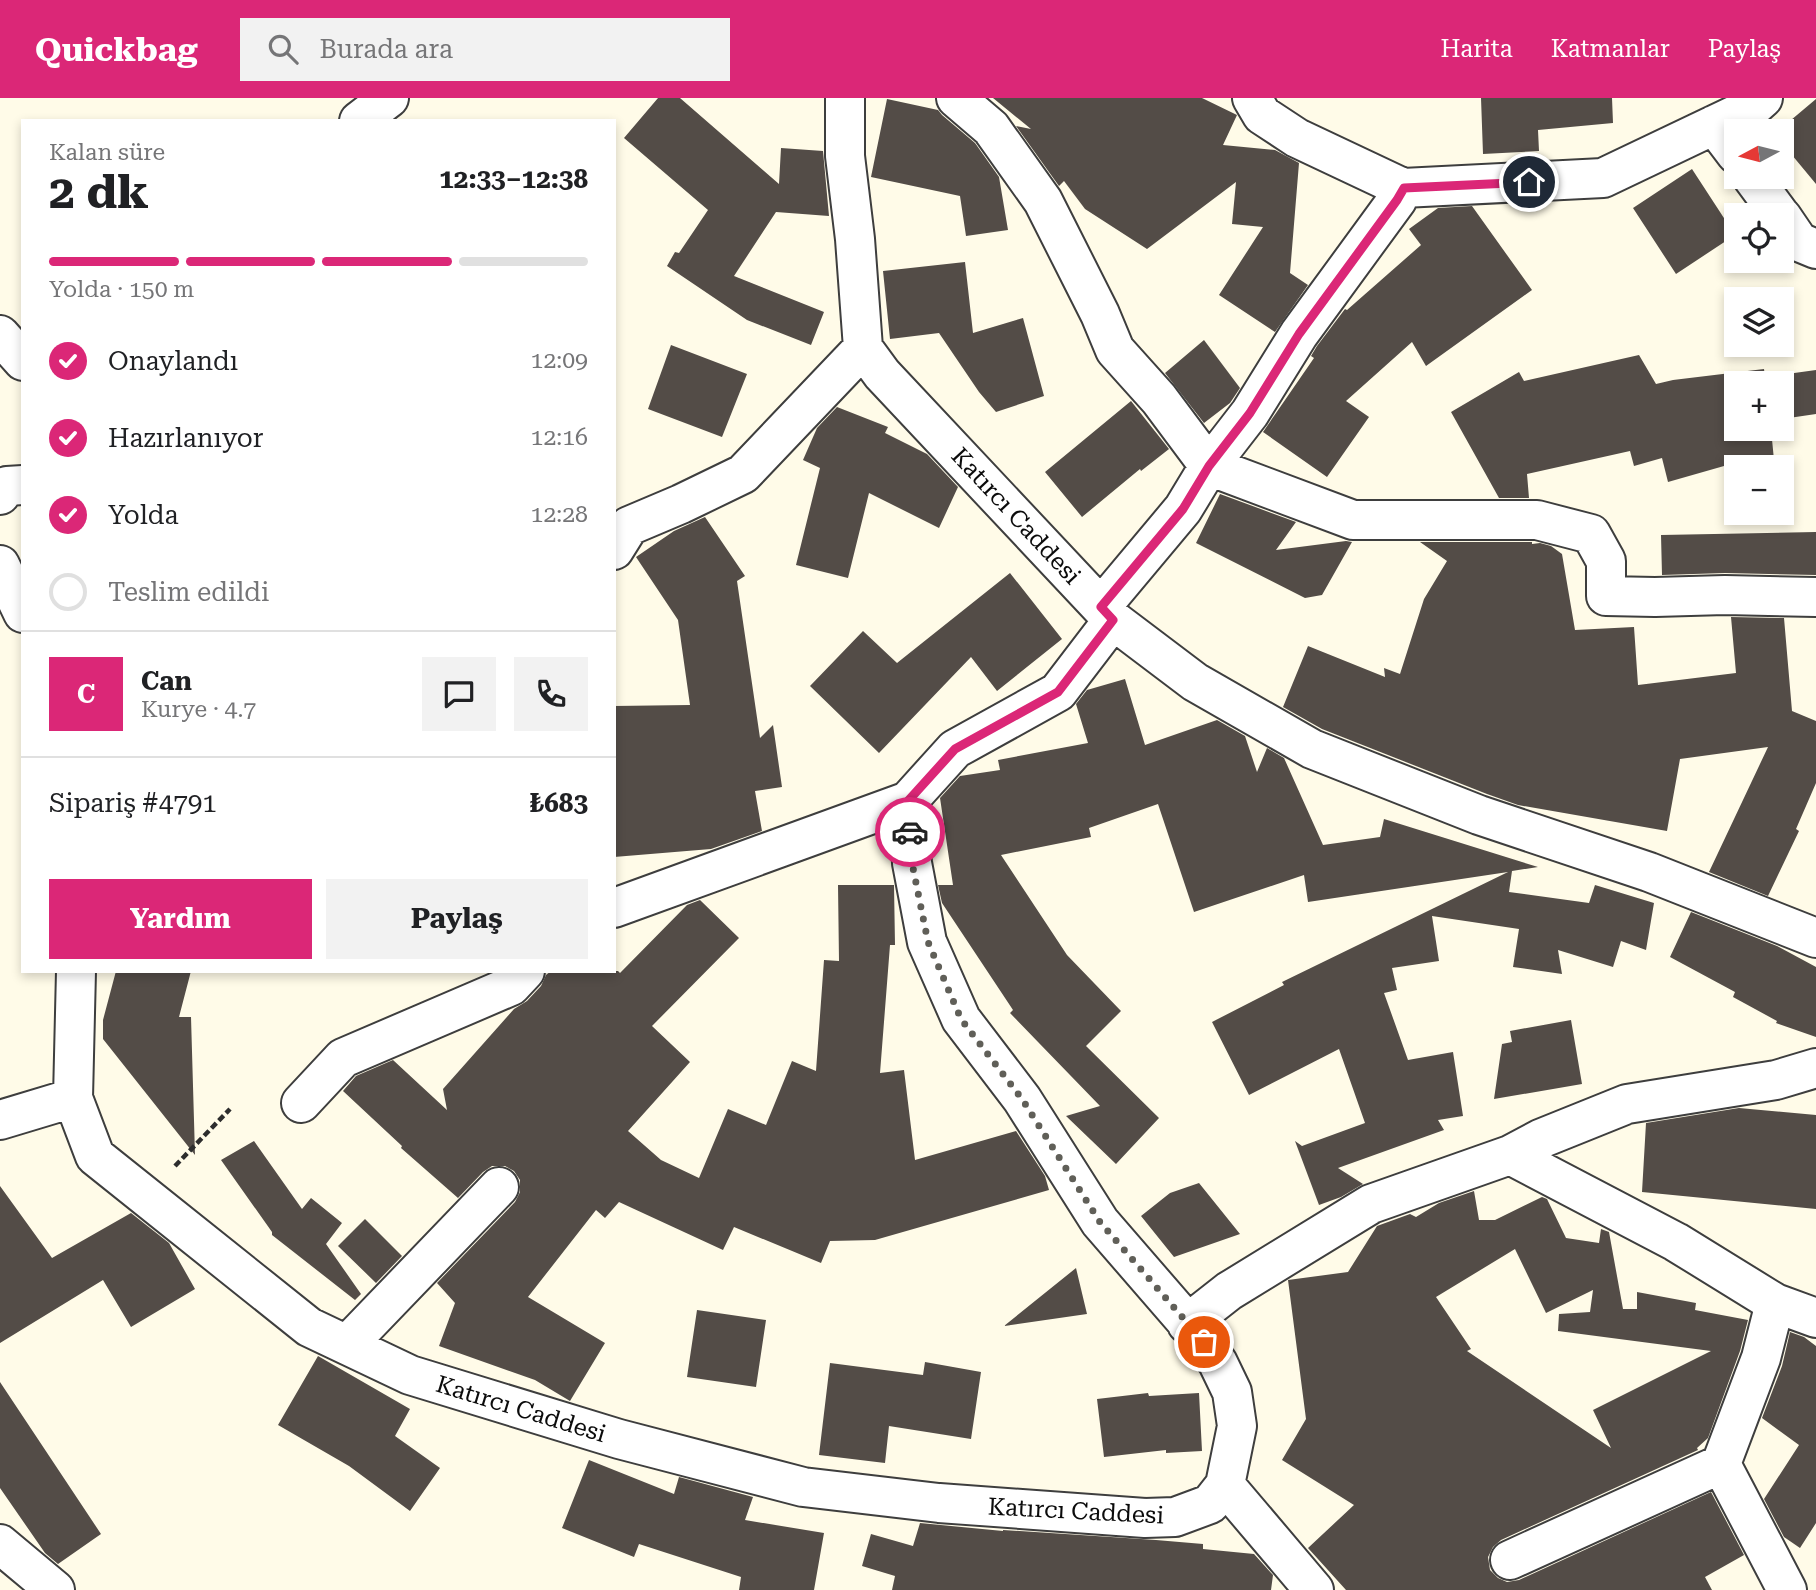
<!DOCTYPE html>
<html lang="tr">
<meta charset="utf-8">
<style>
:root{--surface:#fff;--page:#f2f2f2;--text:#202124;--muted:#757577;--line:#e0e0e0;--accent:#db2777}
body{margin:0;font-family:"Roboto Serif",serif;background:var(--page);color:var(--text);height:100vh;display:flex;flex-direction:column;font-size:26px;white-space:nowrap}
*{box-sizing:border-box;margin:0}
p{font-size:23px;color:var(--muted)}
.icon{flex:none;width:38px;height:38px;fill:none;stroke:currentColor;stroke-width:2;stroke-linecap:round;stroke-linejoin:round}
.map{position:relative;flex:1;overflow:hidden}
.panel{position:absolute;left:21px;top:21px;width:595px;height:854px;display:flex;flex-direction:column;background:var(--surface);border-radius:0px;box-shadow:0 4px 10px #0003}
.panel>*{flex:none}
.needle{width:46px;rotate:263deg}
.controls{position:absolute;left:1724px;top:21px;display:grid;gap:14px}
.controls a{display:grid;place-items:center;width:70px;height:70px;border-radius:0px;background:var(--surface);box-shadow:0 4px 10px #0003;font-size:35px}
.pin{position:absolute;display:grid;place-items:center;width:60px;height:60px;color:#fff;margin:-30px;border:4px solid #fff;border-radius:50%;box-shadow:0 2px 7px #0007}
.courier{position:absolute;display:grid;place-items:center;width:70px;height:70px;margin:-35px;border:5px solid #db2777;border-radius:50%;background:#fff;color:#222;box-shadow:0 2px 9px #0007}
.overview em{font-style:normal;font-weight:700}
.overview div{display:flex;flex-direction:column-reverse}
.overview{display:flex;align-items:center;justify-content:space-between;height:119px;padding:0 28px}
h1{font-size:46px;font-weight:700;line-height:52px}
.bar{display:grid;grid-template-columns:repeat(4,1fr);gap:10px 7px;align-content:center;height:84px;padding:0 28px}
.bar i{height:9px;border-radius:5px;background:var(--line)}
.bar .current{background:var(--accent)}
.bar p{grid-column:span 4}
.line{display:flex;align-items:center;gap:18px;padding:0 28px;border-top:2px solid var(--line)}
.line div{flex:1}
.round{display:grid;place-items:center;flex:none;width:74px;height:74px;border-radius:0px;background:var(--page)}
ol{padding:0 28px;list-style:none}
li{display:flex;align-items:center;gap:21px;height:77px}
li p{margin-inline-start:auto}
li .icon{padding:7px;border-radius:50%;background:var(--accent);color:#fff;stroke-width:4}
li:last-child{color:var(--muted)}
li i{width:38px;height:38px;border:4px solid var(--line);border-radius:50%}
.cta{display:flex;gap:14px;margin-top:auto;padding:14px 28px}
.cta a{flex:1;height:80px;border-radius:0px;background:var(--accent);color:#fff;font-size:28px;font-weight:700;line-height:80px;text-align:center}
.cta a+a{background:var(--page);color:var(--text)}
header{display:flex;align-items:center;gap:42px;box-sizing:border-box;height:98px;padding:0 35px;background:var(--accent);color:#fff}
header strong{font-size:33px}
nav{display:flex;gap:38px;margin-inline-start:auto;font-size:24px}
.search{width:490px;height:63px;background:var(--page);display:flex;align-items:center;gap:18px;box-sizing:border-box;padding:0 24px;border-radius:0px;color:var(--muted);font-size:26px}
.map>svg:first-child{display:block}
.building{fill:#534c47;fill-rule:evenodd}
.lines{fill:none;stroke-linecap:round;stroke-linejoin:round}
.minor-casing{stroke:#3e3e3e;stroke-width:42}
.path{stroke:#2d2d2d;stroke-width:4.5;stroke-dasharray:7 3.5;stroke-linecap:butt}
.minor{stroke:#fff;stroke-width:38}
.done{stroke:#605f58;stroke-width:7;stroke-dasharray:0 12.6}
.route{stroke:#db2777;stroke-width:9}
.labels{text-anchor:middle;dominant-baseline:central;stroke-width:7;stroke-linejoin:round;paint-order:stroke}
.street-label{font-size:24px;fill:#0b0b0b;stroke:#fff}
</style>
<header>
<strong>Quickbag</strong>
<div class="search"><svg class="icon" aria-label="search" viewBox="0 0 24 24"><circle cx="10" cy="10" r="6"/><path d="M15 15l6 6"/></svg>Burada ara</div>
<nav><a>Harita</a><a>Katmanlar</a><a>Paylaş</a></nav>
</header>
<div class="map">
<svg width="1816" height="1492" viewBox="0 0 1816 1492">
<rect width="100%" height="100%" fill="#fffbe8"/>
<path class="building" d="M 658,0 L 680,0 L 779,86 L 781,50 L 823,53 L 829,118 L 776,114 L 734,178 L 824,214 L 811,247 L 747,222 L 667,168 L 675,154 L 679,155 L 708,112 L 624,40 Z
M 993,0 L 1202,0 L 1237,17 L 1223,47 L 1275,52 L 1299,65 L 1290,175 L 1308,187 L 1275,234 L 1219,197 L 1263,129 L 1232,126 L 1236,84 L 1147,151 L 1085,111 L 1064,83 L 1059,88 L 1016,28 L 1031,31 Z
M 1481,0 L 1612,0 L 1613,25 L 1538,32 L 1539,53 L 1483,56 Z
M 887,1 L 938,12 L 942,17 L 975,45 L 999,79 L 1008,132 L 966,138 L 960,98 L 871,79 Z
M 1816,1 L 1816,86 L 1782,45 L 1782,33 L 1778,33 Z
M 1692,71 L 1735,137 L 1676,176 L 1633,110 Z
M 1472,108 L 1532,192 L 1426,268 L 1412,244 L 1346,303 L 1369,319 L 1327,379 L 1263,334 L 1314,260 L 1311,258 L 1317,248 L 1345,211 L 1347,212 L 1421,147 L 1409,131 L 1438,110 Z
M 965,164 L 973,235 L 1023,220 L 1044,298 L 996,314 L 979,294 L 939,235 L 890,241 L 883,173 Z
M 1204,242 L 1240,290 L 1230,305 L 1204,325 L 1165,275 Z
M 671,247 L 747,276 L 722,339 L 648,311 Z
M 1639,257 L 1656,286 L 1673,282 L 1764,271 L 1765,279 L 1816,272 L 1816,316 L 1782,321 L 1782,285 L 1736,285 L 1736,331 L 1771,331 L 1774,362 L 1724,368 L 1668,384 L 1662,360 L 1634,368 L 1630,353 L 1527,376 L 1529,400 L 1499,400 L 1451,314 L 1519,274 L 1524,283 Z
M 1131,303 L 1169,351 L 1141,373 L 1140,371 L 1082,419 L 1045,374 Z
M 837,309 L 888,329 L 885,335 L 927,356 L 958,389 L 939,430 L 869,395 L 848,480 L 796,467 L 820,370 L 803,362 L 817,330 Z
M 1220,396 L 1296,424 L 1276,452 L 1346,443 L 1352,444 L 1322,497 L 1305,500 L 1196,445 Z
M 705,419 L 745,478 L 737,483 L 760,640 L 773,627 L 782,689 L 755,693 L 762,733 L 711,751 L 614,759 L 614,608 L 690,607 L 678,522 L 636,459 L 674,433 Z
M 1816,434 L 1816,477 L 1725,475 L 1662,477 L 1661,437 Z
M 1420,444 L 1532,444 L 1532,446 L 1540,445 L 1551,448 L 1562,456 L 1575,532 L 1634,529 L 1638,587 L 1736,575 L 1731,519 L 1784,520 L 1792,613 L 1816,623 L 1816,685 L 1796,731 L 1799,733 L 1768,798 L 1709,774 L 1768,649 L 1680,661 L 1667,733 L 1518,707 L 1487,696 L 1322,631 L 1283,609 L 1308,548 L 1385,579 L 1384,570 L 1400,576 L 1424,501 L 1447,463 Z
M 1010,475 L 1062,541 L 997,593 L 971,559 L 879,655 L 810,588 L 863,533 L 897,565 Z
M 1125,581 L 1145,647 L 1217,622 L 1245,638 L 1257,674 L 1267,650 L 1284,660 L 1323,747 L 1380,739 L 1384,721 L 1538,769 L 1512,773 L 1509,794 L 1589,805 L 1595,787 L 1654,805 L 1646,852 L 1621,843 L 1613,869 L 1558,852 L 1562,876 L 1513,869 L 1519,831 L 1432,818 L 1439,863 L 1392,870 L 1397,892 L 1384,895 L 1408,962 L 1453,954 L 1463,1018 L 1438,1022 L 1444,1032 L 1338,1070 L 1363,1086 L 1341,1099 L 1319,1107 L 1295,1043 L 1302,1048 L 1365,1025 L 1339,951 L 1249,997 L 1212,924 L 1284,887 L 1282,884 L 1508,774 L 1308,804 L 1304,777 L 1194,814 L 1158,706 L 1089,730 L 1091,739 L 1001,757 L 1067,857 L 1121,913 L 1086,948 L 1159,1020 L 1116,1066 L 1066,1018 L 1100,1008 L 1010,915 L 1013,912 L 942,805 L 938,787 L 953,787 L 940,700 L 960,678 L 1000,672 L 998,662 L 1088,645 L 1076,606 L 1087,592 Z
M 838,787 L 894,787 L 895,847 L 890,847 L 880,975 L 904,972 L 915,1062 L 1016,1033 L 1045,1078 L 1049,1092 L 875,1142 L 830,1143 L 821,1165 L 734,1129 L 723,1152 L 619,1104 L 605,1120 L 596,1112 L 528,1199 L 605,1245 L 570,1303 L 535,1282 L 439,1248 L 455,1205 L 437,1185 L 515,1104 L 520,1094 L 520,1082 L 514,1073 L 505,1068 L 492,1068 L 483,1074 L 458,1100 L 401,1050 L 402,1048 L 343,993 L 356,978 L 393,962 L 447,1012 L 443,991 L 514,911 L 527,903 L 541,888 L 546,877 L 551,873 L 618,873 L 620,875 L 687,807 L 700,802 L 739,840 L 652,928 L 690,964 L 628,1033 L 661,1062 L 699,1080 L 728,1011 L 766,1027 L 792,963 L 816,973 L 824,862 L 839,863 Z
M 1691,814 L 1777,848 L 1816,869 L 1816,939 L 1776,925 L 1777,923 L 1733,899 L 1735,894 L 1670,859 Z
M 116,873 L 191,873 L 179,919 L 191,919 L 195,1057 L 103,941 L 103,922 Z
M 1571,922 L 1582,986 L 1494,1001 L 1502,946 L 1512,944 L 1510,933 Z
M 1739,1010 L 1816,1017 L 1816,1111 L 1642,1094 L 1646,1025 Z
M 254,1043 L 302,1111 L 311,1100 L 342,1125 L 326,1146 L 361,1196 L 355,1202 L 272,1137 L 272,1134 L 221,1062 Z
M 1199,1085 L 1240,1136 L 1174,1159 L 1141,1118 L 1170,1095 Z
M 0,1088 L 52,1160 L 131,1115 L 169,1145 L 195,1191 L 131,1229 L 103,1182 L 0,1245 Z
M 1474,1093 L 1479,1122 L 1495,1122 L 1542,1099 L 1547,1101 L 1566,1140 L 1599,1145 L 1601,1131 L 1609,1134 L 1623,1211 L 1637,1211 L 1637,1194 L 1696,1205 L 1695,1212 L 1748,1222 L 1740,1253 L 1708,1340 L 1697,1350 L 1698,1352 L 1501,1442 L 1493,1449 L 1488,1459 L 1490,1472 L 1498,1480 L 1507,1484 L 1519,1482 L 1711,1394 L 1744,1457 L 1705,1479 L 1712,1492 L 1346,1492 L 1308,1450 L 1354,1407 L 1282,1362 L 1306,1321 L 1288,1182 L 1348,1174 L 1377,1128 L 1410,1116 L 1416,1119 L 1439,1105 ZM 1515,1151 L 1546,1215 L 1593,1192 L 1590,1214 L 1559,1216 L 1558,1233 L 1711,1253 L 1593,1312 L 1611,1350 L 1467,1253 L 1471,1251 L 1436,1199 Z
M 365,1121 L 402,1158 L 376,1185 L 338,1148 Z
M 1076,1170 L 1087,1216 L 1004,1228 Z
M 697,1212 L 766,1222 L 756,1289 L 687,1279 Z
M 1790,1234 L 1804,1239 L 1816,1248 L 1816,1425 L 1800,1450 L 1784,1439 L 1764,1401 L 1799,1347 L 1762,1320 L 1782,1268 Z
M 318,1258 L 410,1311 L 395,1338 L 440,1370 L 410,1413 L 349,1368 L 278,1327 Z
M 925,1264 L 981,1274 L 971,1341 L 889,1328 L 885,1365 L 819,1357 L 830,1265 L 923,1277 Z
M 0,1284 L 101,1436 L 58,1466 L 45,1455 L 0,1390 Z
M 1148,1295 L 1149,1298 L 1199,1295 L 1202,1353 L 1166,1355 L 1166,1352 L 1104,1359 L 1097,1301 Z
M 589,1362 L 674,1396 L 679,1379 L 753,1399 L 745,1422 L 824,1435 L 814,1492 L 739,1492 L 741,1479 L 639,1446 L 634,1459 L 562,1430 Z
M 920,1425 L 1003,1433 L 1003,1432 L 1156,1442 L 1203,1446 L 1203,1451 L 1254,1456 L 1273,1477 L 1271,1492 L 892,1492 L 895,1478 L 862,1468 L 871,1436 L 913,1448 Z"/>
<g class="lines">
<defs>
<path id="minor" d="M 956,0 L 991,30 L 1043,103 L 1100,216 L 1115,252 L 1159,301 L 1209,368 L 1353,422 L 1537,422 L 1591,436 L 1606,463 L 1606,498 L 1655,499 L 1725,497 L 1816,499
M 1252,0 L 1262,17 L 1297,40 L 1403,90
M 359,23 L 389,0
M 1714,27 L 1736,56
M 1752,79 L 1780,117
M 1782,119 L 1799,144 L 1816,151
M 0,237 L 23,263
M 0,397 L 7,388 L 23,387
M 614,452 L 629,428 L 681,406 L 743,376 L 863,250
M 0,467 L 23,515
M 1101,509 L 1183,411 L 1209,368 L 1250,315 L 1299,236 L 1397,102 L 1403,90 L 1603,80 L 1754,8 L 1763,0
M 1113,522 L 1195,584 L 1312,651 L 1479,717 L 1649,774 L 1816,840
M 614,810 L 908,703
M 76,873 L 73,1000 L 95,1058 L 309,1229 L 410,1277 L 619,1341 L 803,1389 L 939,1405 L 1145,1420 L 1175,1419 L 1210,1406 L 1225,1387 L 1237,1328 L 1232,1294 L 1218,1265 L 1204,1244 L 1100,1124 L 1022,1001 L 961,921 L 927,844 L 912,765 L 908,703 L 955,651 L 1058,594 L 1113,522 L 882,276 L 863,250 L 855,141 L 845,58 L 845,0
M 301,1005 L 343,960 L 511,888 L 525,873
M 0,1022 L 73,1000
M 1510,1057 L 1676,1144 L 1775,1205 L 1816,1220
M 1775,1205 L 1761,1260 L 1721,1366 L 1787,1492
M 1187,1226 L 1229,1193 L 1371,1106 L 1510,1057 L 1540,1041 L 1627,1006 L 1776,982 L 1816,970
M 348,1246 L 499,1089
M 1225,1387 L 1314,1492
M 0,1446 L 55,1492
M 1510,1462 L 1721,1366"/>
</defs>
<use href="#minor" class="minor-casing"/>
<path class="path" d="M 175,1068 L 230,1011"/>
<use href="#minor" class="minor"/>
</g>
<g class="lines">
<path class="done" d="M 910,734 L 912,765 L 928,844 L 961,921 L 1022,1001 L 1100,1124 L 1204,1244"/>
<path class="route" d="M 910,734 L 908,703 L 955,651 L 1058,594 L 1113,522 L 1101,509 L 1183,411 L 1209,368 L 1250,315 L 1299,236 L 1397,102 L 1404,90 L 1529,84"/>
</g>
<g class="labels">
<g class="street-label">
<text transform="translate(1016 418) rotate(47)">Katırcı Caddesi</text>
<text transform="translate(521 1311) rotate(17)">Katırcı Caddesi</text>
<text transform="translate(1076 1413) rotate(3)">Katırcı Caddesi</text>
</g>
</g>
</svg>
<div class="controls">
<a><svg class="needle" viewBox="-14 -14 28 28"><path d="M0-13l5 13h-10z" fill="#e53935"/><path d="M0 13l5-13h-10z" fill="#757577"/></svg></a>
<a><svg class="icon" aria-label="locate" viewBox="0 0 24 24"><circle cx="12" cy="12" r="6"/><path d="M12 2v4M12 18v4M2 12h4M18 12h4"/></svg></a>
<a><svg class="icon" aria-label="layers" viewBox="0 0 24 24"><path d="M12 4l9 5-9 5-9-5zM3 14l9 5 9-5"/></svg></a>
<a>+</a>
<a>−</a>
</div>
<div class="pin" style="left:1204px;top:1244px;background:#ea580c"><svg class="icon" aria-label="bag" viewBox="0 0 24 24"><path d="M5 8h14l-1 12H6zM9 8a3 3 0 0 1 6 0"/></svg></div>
<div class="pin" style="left:1529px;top:84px;background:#1f2937"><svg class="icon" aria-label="home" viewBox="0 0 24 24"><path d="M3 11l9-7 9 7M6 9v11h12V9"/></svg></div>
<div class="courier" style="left:910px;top:734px"><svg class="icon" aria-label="car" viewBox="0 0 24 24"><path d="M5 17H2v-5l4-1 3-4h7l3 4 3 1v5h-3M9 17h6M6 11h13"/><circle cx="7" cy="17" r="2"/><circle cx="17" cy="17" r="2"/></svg></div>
<section class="panel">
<div class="overview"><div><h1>2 dk</h1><p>Kalan süre</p></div><em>12:33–12:38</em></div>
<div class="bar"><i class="current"></i><i class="current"></i><i class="current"></i><i></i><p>Yolda · 150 m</p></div>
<ol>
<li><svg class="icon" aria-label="check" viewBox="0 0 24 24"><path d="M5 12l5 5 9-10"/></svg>Onaylandı<p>12:09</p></li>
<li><svg class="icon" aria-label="check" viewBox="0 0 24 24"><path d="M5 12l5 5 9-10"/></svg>Hazırlanıyor<p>12:16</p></li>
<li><svg class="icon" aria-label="check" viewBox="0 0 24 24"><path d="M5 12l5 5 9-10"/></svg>Yolda<p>12:28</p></li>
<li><i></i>Teslim edildi</li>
</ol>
<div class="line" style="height:126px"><b class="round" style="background:var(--accent);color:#fff">C</b><div><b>Can</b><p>Kurye · 4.7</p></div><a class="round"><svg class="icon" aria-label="chat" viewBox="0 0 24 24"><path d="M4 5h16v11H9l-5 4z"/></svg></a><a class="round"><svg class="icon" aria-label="phone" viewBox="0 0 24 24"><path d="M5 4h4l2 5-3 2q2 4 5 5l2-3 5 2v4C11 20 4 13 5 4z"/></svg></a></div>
<div class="line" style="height:91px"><div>Sipariş #4791</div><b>₺683</b></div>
<div class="cta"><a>Yardım</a><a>Paylaş</a></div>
</section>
</div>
